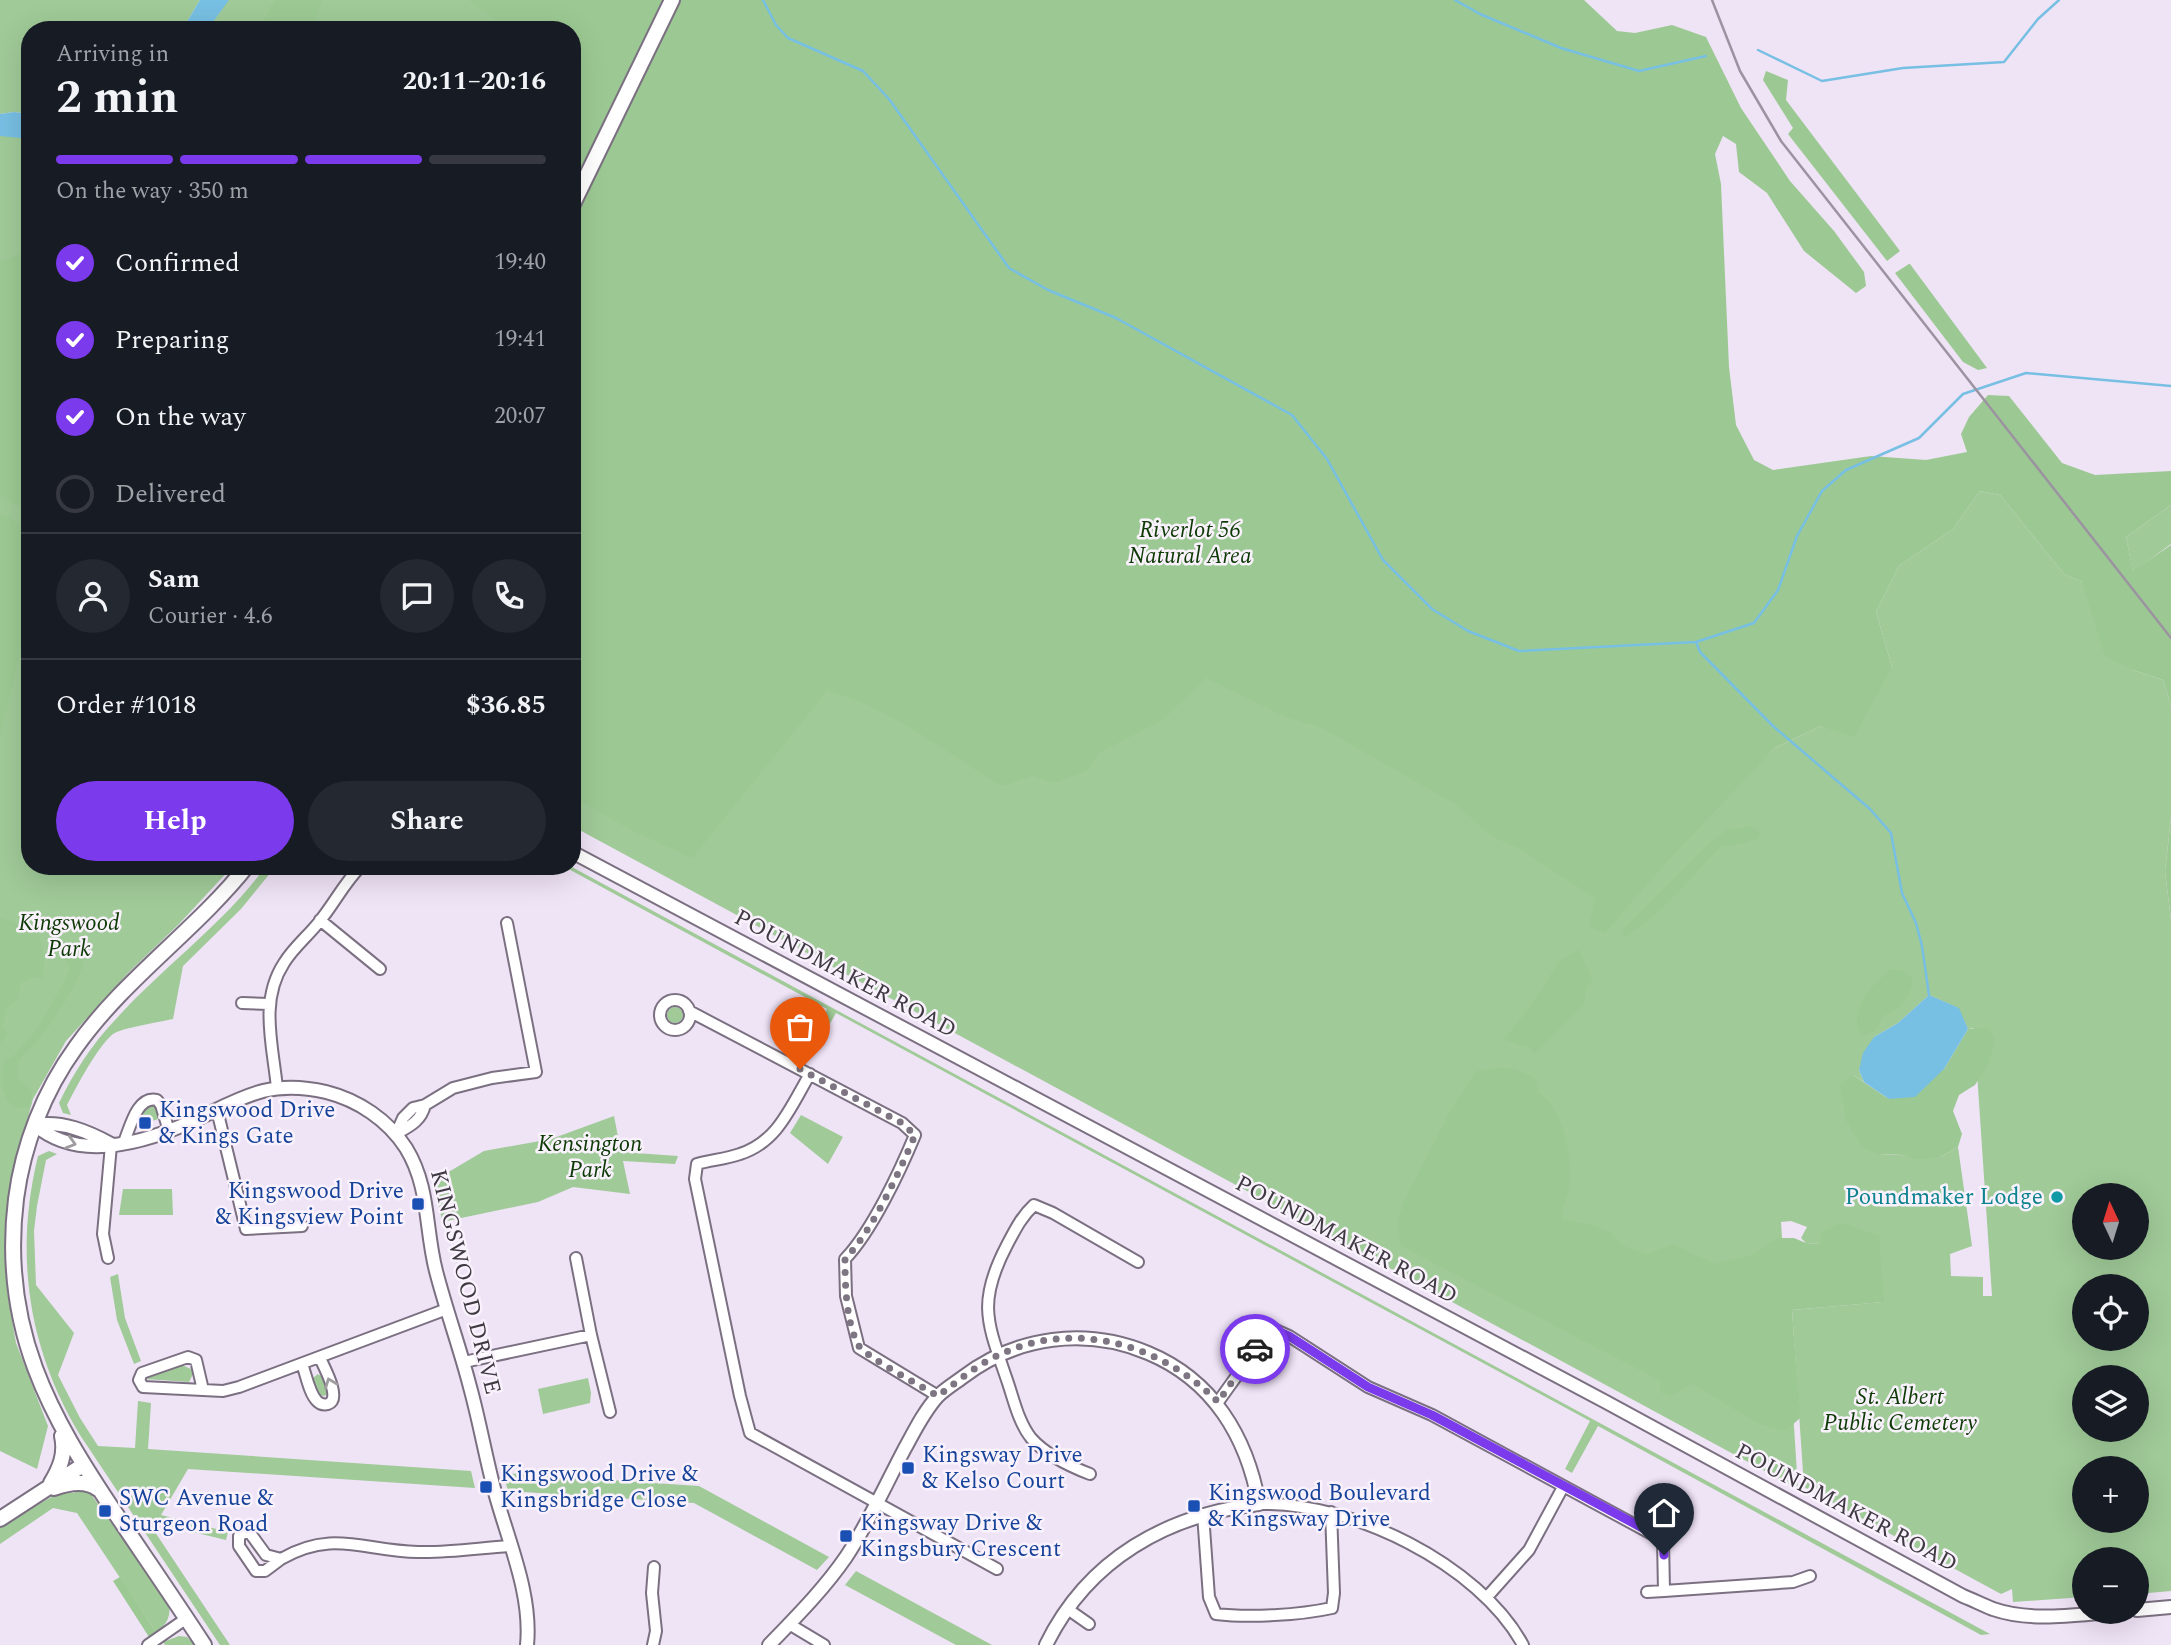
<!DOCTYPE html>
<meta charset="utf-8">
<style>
:root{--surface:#171b24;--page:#242831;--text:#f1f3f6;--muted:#9ea1a6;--line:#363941;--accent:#7c3aed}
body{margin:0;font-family:Spectral,serif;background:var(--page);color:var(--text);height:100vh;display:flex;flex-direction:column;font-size:26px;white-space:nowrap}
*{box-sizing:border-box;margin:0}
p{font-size:23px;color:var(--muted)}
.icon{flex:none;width:38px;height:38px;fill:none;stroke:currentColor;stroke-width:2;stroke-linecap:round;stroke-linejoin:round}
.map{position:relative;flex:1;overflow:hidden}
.drawer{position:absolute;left:21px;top:21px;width:560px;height:854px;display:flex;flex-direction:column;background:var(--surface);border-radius:28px;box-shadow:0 7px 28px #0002}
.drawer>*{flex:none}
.needle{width:46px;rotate:356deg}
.controls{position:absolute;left:2072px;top:1183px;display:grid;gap:14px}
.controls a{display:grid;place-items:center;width:77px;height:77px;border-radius:50%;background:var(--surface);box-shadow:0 7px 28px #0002;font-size:35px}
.pin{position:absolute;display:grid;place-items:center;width:60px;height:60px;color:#fff;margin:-72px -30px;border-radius:50% 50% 50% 0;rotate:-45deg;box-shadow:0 0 7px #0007}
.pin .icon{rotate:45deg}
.courier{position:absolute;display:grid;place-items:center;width:70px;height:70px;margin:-35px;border:5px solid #7c3aed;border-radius:50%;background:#fff;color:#222;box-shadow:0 2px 9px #0007}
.head em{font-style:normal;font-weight:700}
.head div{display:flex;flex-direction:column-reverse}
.head{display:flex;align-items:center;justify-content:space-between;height:119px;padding:0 35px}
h1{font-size:46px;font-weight:700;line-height:52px}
.bar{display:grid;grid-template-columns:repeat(4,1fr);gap:10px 7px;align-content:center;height:84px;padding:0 35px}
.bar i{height:9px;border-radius:5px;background:var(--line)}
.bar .current{background:var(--accent)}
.bar p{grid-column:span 4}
.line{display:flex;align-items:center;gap:18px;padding:0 35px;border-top:2px solid var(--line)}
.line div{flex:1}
.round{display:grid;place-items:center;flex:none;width:74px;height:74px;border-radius:37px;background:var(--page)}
ol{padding:0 35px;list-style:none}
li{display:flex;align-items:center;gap:21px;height:77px}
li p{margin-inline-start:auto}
li .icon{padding:7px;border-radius:50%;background:var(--accent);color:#fff;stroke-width:4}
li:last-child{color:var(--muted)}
li i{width:38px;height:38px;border:4px solid var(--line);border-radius:50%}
.button{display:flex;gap:14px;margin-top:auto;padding:14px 35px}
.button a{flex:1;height:80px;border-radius:42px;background:var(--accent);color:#fff;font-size:28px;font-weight:700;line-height:80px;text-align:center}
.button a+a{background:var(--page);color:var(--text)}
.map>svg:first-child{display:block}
.green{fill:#a0ca98;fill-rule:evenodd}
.forest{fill:#9cc993}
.water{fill:#77bfe3}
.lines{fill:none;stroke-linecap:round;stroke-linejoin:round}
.stream{stroke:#77bfe3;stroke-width:2.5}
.minor-casing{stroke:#7b7081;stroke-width:14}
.tertiary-casing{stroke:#7b7081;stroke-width:16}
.secondary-casing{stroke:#7b7081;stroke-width:18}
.minor{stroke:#fff;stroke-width:10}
.tertiary{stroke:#fff;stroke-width:12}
.secondary{stroke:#fff;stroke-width:14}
.rail{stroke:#9c93a1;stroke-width:2.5}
.oneway{stroke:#9f9ca0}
.done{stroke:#7d7581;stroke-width:7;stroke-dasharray:0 12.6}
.route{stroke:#7c3aed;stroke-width:9}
.transit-dot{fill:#1a4fb4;stroke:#f9f2fd;stroke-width:2.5}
.culture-dot{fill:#0f9aa8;stroke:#f9f2fd;stroke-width:2.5}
.labels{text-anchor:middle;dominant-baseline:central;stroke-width:5;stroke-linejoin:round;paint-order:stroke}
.park-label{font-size:23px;font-style:italic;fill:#0d3a04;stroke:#f9f2fd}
.street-label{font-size:23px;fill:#3f3a42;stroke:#f9f2fd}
.transit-label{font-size:23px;fill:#164399;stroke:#f9f2fd;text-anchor:start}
.culture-label{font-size:23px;fill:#0d838f;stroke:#f9f2fd;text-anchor:end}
</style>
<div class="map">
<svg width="2171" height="1645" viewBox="0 0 2171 1645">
<rect width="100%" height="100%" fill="#efe3f6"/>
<path class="green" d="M 0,0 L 200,0 L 182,30 L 30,30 L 30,114 L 14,112 L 0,114 Z
M 216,0 L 650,0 L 572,30 L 197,30 Z
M 696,0 L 1751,772 L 1775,748 L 1821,726 L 1892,667 L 1876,612 L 1899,566 L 1953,529 L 1980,491 L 2000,495 L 2064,574 L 2082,582 L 2133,670 L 2163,680 L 2171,706 L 2171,818 L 2165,871 L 2171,920 L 2171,1591 L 2137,1594 L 2137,1559 L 2084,1559 L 2084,1597 L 2013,1602 L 2012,1589 L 2001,1594 L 1804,1487 L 1792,1310 L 1883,1302 L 1820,1244 L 1806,1243 L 1801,1238 L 1807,1227 L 1791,1221 L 1781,1222 L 1798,1489 L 572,826 L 572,258 ZM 1929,995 L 1958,1008 L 1968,1029 L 1974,1028 L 1992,1296 L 1983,1296 L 1983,1277 L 1951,1276 L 1950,1254 L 1972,1246 L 1958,1147 L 1940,1157 L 1879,1154 L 1853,1075 L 1864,1082 L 1859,1070 L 1874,1037 L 1898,1023 ZM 2084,1195 L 2137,1195 L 2137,1248 L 2084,1248 ZM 2084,1286 L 2137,1286 L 2137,1339 L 2084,1339 ZM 2084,1377 L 2137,1377 L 2137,1430 L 2084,1430 ZM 2084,1468 L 2137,1468 L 2137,1521 L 2084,1521 Z
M 30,124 L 30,866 L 233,866 L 179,924 L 129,972 L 66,1041 L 33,1099 L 13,1171 L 7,1213 L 7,1291 L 16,1343 L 48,1426 L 37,1469 L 0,1451 L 0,130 Z
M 2171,505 L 2171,544 L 2133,572 L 2126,537 Z
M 266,866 L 276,866 L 241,909 L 183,966 L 173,1019 C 160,1022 121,1028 113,1034 C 97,1047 77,1086 67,1105 L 71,1115 L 63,1113 L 59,1103 C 74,1072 92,1044 116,1019 C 164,966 224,924 266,866 Z
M 563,866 L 570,866 L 1990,1634 L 1981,1635 L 1598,1426 L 1572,1473 L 1565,1469 L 1590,1421 L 836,1013 L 811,1057 L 804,1053 L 827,1009 Z
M667 1015a8 8 0 1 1 16 0a8 8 0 1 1-16 0Z
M 148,1104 L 154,1105 L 160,1117 L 156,1120 L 140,1123 L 140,1117 Z
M 801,1115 L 843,1137 L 828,1164 L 790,1133 Z
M 614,1116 L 621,1152 L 678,1156 L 675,1164 L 623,1161 L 630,1194 L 573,1187 L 538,1202 L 442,1222 L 435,1180 L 484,1151 L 551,1139 Z
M 49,1151 L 57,1154 L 46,1160 L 37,1206 L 34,1231 L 36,1285 L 74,1333 L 58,1375 L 80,1418 L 98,1446 L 135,1448 L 138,1401 L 151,1403 L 148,1449 L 471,1471 L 475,1488 L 188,1469 L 161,1515 L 228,1532 L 226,1540 L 156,1523 L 153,1529 L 230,1645 L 220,1645 L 80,1435 C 28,1349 14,1254 38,1156 Z
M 123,1189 L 172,1189 L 173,1215 L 119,1215 Z
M 118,1274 L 125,1318 L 141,1361 L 134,1364 L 117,1320 L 110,1277 Z
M 182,1365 L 191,1369 L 193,1374 L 189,1382 L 145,1379 L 147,1375 Z
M 318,1374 L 322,1377 L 328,1392 L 325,1396 L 319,1395 L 313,1378 Z
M 588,1378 L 591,1393 L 590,1403 L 543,1414 L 538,1389 Z
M 503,1473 L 699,1486 L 829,1557 L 817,1570 L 694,1503 L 508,1491 Z
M 84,1489 L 88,1490 L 169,1604 C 171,1616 167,1625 156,1632 L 77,1513 L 53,1508 L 0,1544 L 0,1526 L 62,1491 L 73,1493 Z
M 856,1571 L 992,1645 L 956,1645 L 845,1585 Z
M 179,1636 L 187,1637 L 195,1645 L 165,1645 L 163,1642 Z"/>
<path class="forest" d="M 275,0 L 322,0 L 311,30 L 257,30 Z
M 469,0 L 1584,0 L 1617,31 L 1635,33 L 1672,25 L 1706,37 L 1741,108 L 1790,181 L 1834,231 L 1864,272 L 1866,286 L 1856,293 L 1804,251 L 1767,193 L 1739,172 L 1736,144 L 1723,136 L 1715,154 L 1721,184 L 1729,367 L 1736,425 L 1754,460 L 1773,470 L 1871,456 L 1926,460 L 1967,452 L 1961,434 L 1969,417 L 1988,395 L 2009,396 L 2062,463 L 2095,475 L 2171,471 L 2171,505 L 2126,537 L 2133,571 L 2171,545 L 2171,706 L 2163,680 L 2133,670 L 2105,656 L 2082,582 L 2064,574 L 2000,495 L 1980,491 L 1953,529 L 1899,566 L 1876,612 L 1892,667 L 1854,737 L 1821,726 L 1775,748 L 1664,865 L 1605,933 L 1589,927 L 1595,898 L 1516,847 L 1491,836 L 1457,805 L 1322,728 L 1286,717 L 1206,678 L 1162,720 L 1099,753 L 1088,770 L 1054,783 L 1033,776 L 1002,786 C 944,752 893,708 827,691 L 692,858 L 633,831 L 572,796 L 572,30 L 531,30 L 494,19 Z
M 1766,71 L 1788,80 L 1786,100 L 1900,251 L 1887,261 L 1788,134 L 1793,128 L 1763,80 Z
M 30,243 L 30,513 L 0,496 L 0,262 L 13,258 Z
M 1909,264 L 1910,264 L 1987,368 L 1978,370 L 1963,362 L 1895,273 Z
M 0,513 L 30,529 L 30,628 L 21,647 L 0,736 Z
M 2171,818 L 2171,920 L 2165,871 Z
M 1750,826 L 1760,832 L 1758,839 L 1741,844 L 1722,846 C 1689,878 1663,914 1623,938 L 1622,930 L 1708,844 L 1727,830 Z
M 0,918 L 15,922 L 38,934 L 45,957 L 42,979 L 33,977 L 21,982 L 18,999 L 6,1009 L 2,1027 L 8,1033 L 0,1043 Z
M 72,949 L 83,959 C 85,975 51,1024 39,1039 C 26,1056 15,1054 18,1079 L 32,1091 L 31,1106 L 16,1109 C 0,1097 0,1077 5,1058 L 12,1058 L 39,1026 L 67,977 L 70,968 L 64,958 Z
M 1579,950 L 1593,981 L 1587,986 L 1584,1004 L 1535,1054 L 1529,1047 L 1504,1040 L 1537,997 L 1559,961 Z
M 1891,969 L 1904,971 L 1913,979 C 1910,997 1900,1010 1883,1016 C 1879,1028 1875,1034 1861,1035 C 1848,1011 1872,984 1891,969 Z
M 1987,1027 L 1995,1040 L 1988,1065 L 1975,1085 L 1959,1095 L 1953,1111 L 1962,1134 L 1958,1147 L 1940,1157 L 1918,1159 L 1903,1155 L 1879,1154 L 1862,1147 L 1846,1120 L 1840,1085 L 1853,1075 L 1889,1099 L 1944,1069 L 1968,1029 Z
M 1504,1067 L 1518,1070 L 1531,1076 L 1538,1082 L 1537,1092 C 1562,1104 1572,1155 1570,1182 C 1570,1195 1561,1206 1562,1219 L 1591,1225 L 1610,1232 L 1623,1246 L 1647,1254 L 1673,1244 L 1714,1264 L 1752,1255 L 1778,1238 L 1794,1238 L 1806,1243 L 1820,1244 L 1822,1232 L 1842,1223 L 1879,1236 L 1884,1302 L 1792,1310 L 1800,1418 L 1786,1431 L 1759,1424 L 1693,1384 L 1671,1396 L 1660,1392 L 1661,1381 L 1401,1246 L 1397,1223 L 1404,1201 L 1451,1110 L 1476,1071 Z
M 120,1577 L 156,1632 L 149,1637 L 113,1581 Z"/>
<path class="water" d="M 200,0 L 229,0 L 207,30 L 182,30 Z
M 14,112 L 30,114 L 30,139 L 0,136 L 0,114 Z
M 1929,995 L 1959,1008 L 1968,1029 L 1944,1069 L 1915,1097 L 1889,1099 L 1864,1082 L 1859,1070 L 1863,1053 L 1874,1037 L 1898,1023 Z"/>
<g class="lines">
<path class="stream" d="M 763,0 L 776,25 L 788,38 L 863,71 L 889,99 L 1009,268 L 1048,290 L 1116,318 L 1292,415 L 1327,459 L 1383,560 L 1432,609 L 1468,631 L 1519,651 L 1696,642 L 1754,623 L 1778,590 L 1797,536 L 1822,491 L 1846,470 L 1919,438 L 1963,394 L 2026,373 L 2171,386
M 1455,0 L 1480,14 L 1561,48 L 1639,71 L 1706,56
M 1758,50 L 1822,81 L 1903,68 L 2004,62 L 2038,19 L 2059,0
M 1696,642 L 1700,652 L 1773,726 L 1870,809 L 1891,833 L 1902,893 L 1916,923 L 1922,946 L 1929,995"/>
<defs>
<path id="minor" d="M 320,920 L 380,969
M660 1015a15 15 0 1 1 30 0a15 15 0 1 1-30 0Z
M 242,1003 L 269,1004
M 689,1011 L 902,1123 L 915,1135 C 900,1171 872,1231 845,1259 L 846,1296 L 859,1348 L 938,1396
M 810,1074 C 791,1106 778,1142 740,1154 C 726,1159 711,1160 697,1164 L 695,1179 L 740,1396 L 750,1433 L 997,1569
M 277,1088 C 273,1046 259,1001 284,963 C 293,948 308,936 319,922 C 334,904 344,883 361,866
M 217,1110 L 246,1229 L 302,1226
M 396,1134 L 403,1118 L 413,1108 L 425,1105 L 453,1088 L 492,1078 L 536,1072 L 507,923
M 396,1134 C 410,1126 421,1121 425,1105
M 124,1142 C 130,1128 137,1095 157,1100 L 161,1105 L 169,1131
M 108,1258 L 103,1234 L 111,1145
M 576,1258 L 591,1335 L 610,1412
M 464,1362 L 591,1335
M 302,1364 C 306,1374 309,1393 317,1401 C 320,1404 324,1405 328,1404 C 342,1399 324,1367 320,1358
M 203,1390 L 143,1387 L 139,1380 L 142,1373 L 188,1357 L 196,1360 L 203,1390 L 223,1391 L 239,1387 L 447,1309
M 1218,1402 L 1271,1328 L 1289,1336 L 1368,1387 L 1432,1415 L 1663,1540 L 1664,1591 L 1647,1592
M 1090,1474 C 1069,1466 1046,1455 1031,1438 C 1019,1423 1014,1401 1008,1383 C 988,1324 976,1304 1007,1245 C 1015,1230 1021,1217 1034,1205 L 1053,1213 L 1138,1262
M 1259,1504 C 1350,1501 1479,1564 1523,1645
M 1203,1514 L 1209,1597 L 1216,1614 C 1249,1618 1300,1615 1332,1608 L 1334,1593 L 1331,1512
M 281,1559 L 265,1571 L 256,1571 L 239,1546 L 239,1536 L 244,1533 L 250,1533 L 266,1555 L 281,1559 C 333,1529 364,1551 418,1552 C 448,1553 479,1548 509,1546
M 1664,1591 L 1793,1582 L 1810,1576
M 1487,1597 L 1529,1550 L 1563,1487
M 1069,1610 L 1089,1624
M 789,1624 L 824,1645
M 148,1645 L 187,1618
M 653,1645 L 656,1631 L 652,1593 L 654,1567"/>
<path id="tertiary" d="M 572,852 L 1606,1402 L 1963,1596 C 1973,1600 1983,1605 1993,1609 C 2031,1622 2073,1615 2112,1612
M 35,1125 C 79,1163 147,1142 195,1120 C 217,1110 239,1097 263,1091 C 283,1086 305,1087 326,1092 C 358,1100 388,1120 406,1148 C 430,1187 425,1229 436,1271 C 446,1310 460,1348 470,1387 C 480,1423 486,1460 496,1496 C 509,1543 532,1595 527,1645
M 35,1125 C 63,1121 87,1131 111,1144
M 2137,1610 L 2171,1607
M 769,1645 C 796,1617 824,1589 846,1557 C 868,1524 885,1486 904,1450 C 914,1432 924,1411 938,1396 C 945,1389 955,1383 963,1377 C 1017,1336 1086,1327 1148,1353 C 1213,1380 1247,1437 1259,1504 C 1167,1515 1088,1559 1046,1645"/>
<path id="secondary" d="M 572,206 L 672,0
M 51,1483 C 60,1468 66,1454 62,1436
M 54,1488 C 68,1483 85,1479 98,1489
M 0,1519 L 83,1465
M 204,1645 C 176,1602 147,1560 118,1517 C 49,1415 0,1328 16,1199 C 23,1145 44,1091 76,1047 C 124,979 195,931 247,866"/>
</defs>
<use href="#minor" class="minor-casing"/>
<use href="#tertiary" class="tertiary-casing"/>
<use href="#secondary" class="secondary-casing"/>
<use href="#minor" class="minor"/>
<use href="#tertiary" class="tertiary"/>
<use href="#secondary" class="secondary"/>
<path class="rail" d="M 1712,0 L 1740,71 L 1781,141 L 2171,638"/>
</g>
<defs><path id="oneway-chevron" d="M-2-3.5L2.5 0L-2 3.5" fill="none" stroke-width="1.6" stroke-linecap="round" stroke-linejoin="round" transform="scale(1.75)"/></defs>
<g class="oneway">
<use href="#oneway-chevron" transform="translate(71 1143) rotate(16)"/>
<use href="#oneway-chevron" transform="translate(330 1383) rotate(-111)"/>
</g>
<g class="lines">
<path class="done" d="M 800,1069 L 902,1123 L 915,1135 C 900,1171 872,1231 845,1259 C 845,1284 846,1324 859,1346 C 865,1356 924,1388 938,1396 C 958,1381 978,1364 1001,1354 C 1076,1319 1162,1345 1218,1402 L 1255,1349"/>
<path class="route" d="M 1255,1349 L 1271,1328 L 1289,1336 L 1368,1387 L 1432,1415 L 1650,1532 L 1663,1540 L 1664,1555"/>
</g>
<g class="transit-dot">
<rect x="138" y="1116" width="14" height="14" rx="3.5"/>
<rect x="411" y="1197" width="14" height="14" rx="3.5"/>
<rect x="901" y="1461" width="14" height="14" rx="3.5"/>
<rect x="479" y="1480" width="14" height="14" rx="3.5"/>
<rect x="1187" y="1499" width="14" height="14" rx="3.5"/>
<rect x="98" y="1504" width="14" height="14" rx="3.5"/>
<rect x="839" y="1529" width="14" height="14" rx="3.5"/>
</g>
<circle class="culture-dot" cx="2057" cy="1197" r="7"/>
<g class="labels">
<g class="park-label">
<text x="1190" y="530">Riverlot 56<tspan x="1190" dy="26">Natural Area</tspan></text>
<text x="69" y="923">Kingswood<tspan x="69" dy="26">Park</tspan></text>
<text x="590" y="1144">Kensington<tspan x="590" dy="26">Park</tspan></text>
<text x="1900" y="1397">St. Albert<tspan x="1900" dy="26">Public Cemetery</tspan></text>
</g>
<g class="street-label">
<text transform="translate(845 974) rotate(28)">POUNDMAKER ROAD</text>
<text transform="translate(1346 1240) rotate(28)">POUNDMAKER ROAD</text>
<text transform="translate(465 1282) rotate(76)">KINGSWOOD DRIVE</text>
<text transform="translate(1846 1508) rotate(28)">POUNDMAKER ROAD</text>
</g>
<g class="transit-label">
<text x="159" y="1110">Kingswood Drive<tspan x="159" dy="26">&amp; Kings Gate</tspan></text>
<text x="404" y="1191" text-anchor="end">Kingswood Drive<tspan x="404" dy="26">&amp; Kingsview Point</tspan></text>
<text x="922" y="1455">Kingsway Drive<tspan x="922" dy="26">&amp; Kelso Court</tspan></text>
<text x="500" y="1474">Kingswood Drive &amp;<tspan x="500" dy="26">Kingsbridge Close</tspan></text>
<text x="1208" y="1493">Kingswood Boulevard<tspan x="1208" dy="26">&amp; Kingsway Drive</tspan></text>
<text x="119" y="1498">SWC Avenue &amp;<tspan x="119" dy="26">Sturgeon Road</tspan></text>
<text x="860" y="1523">Kingsway Drive &amp;<tspan x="860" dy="26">Kingsbury Crescent</tspan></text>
</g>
<g class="culture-label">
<text x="2043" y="1197">Poundmaker Lodge</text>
</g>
</g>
</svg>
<div class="controls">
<a><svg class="needle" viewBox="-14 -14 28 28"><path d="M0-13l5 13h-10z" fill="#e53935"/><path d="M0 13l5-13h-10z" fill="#9ea1a6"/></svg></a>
<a><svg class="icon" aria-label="locate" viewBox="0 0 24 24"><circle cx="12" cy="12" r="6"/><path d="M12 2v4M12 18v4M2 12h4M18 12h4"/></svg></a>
<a><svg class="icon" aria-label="layers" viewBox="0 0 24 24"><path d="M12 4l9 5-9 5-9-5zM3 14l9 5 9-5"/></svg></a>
<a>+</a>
<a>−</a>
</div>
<div class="pin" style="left:800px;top:1069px;background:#ea580c"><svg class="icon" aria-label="bag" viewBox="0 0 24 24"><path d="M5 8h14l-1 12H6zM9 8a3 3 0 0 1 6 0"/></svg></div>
<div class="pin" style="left:1664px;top:1555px;background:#1f2937"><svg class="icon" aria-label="home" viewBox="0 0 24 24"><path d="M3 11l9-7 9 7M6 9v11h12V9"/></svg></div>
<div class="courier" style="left:1255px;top:1349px"><svg class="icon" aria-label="car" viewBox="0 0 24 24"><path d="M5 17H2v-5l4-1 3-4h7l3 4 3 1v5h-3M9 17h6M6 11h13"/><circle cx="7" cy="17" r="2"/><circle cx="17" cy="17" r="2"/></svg></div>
<section class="drawer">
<div class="head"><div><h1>2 min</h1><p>Arriving in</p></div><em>20:11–20:16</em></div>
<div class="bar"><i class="current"></i><i class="current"></i><i class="current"></i><i></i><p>On the way · 350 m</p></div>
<ol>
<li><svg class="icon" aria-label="check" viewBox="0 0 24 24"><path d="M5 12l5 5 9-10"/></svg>Confirmed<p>19:40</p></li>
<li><svg class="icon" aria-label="check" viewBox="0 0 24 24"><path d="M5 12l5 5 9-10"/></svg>Preparing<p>19:41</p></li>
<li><svg class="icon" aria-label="check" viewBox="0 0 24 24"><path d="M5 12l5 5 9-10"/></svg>On the way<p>20:07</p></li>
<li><i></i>Delivered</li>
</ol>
<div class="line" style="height:126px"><a class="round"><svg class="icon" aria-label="person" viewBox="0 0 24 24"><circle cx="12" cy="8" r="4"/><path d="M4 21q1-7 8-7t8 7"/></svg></a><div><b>Sam</b><p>Courier · 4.6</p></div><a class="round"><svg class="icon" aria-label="chat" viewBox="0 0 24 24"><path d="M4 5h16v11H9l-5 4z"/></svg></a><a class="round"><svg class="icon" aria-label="phone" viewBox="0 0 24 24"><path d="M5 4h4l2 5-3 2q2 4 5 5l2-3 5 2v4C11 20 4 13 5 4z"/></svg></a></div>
<div class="line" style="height:91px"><div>Order #1018</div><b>$36.85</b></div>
<div class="button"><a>Help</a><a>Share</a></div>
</section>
</div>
